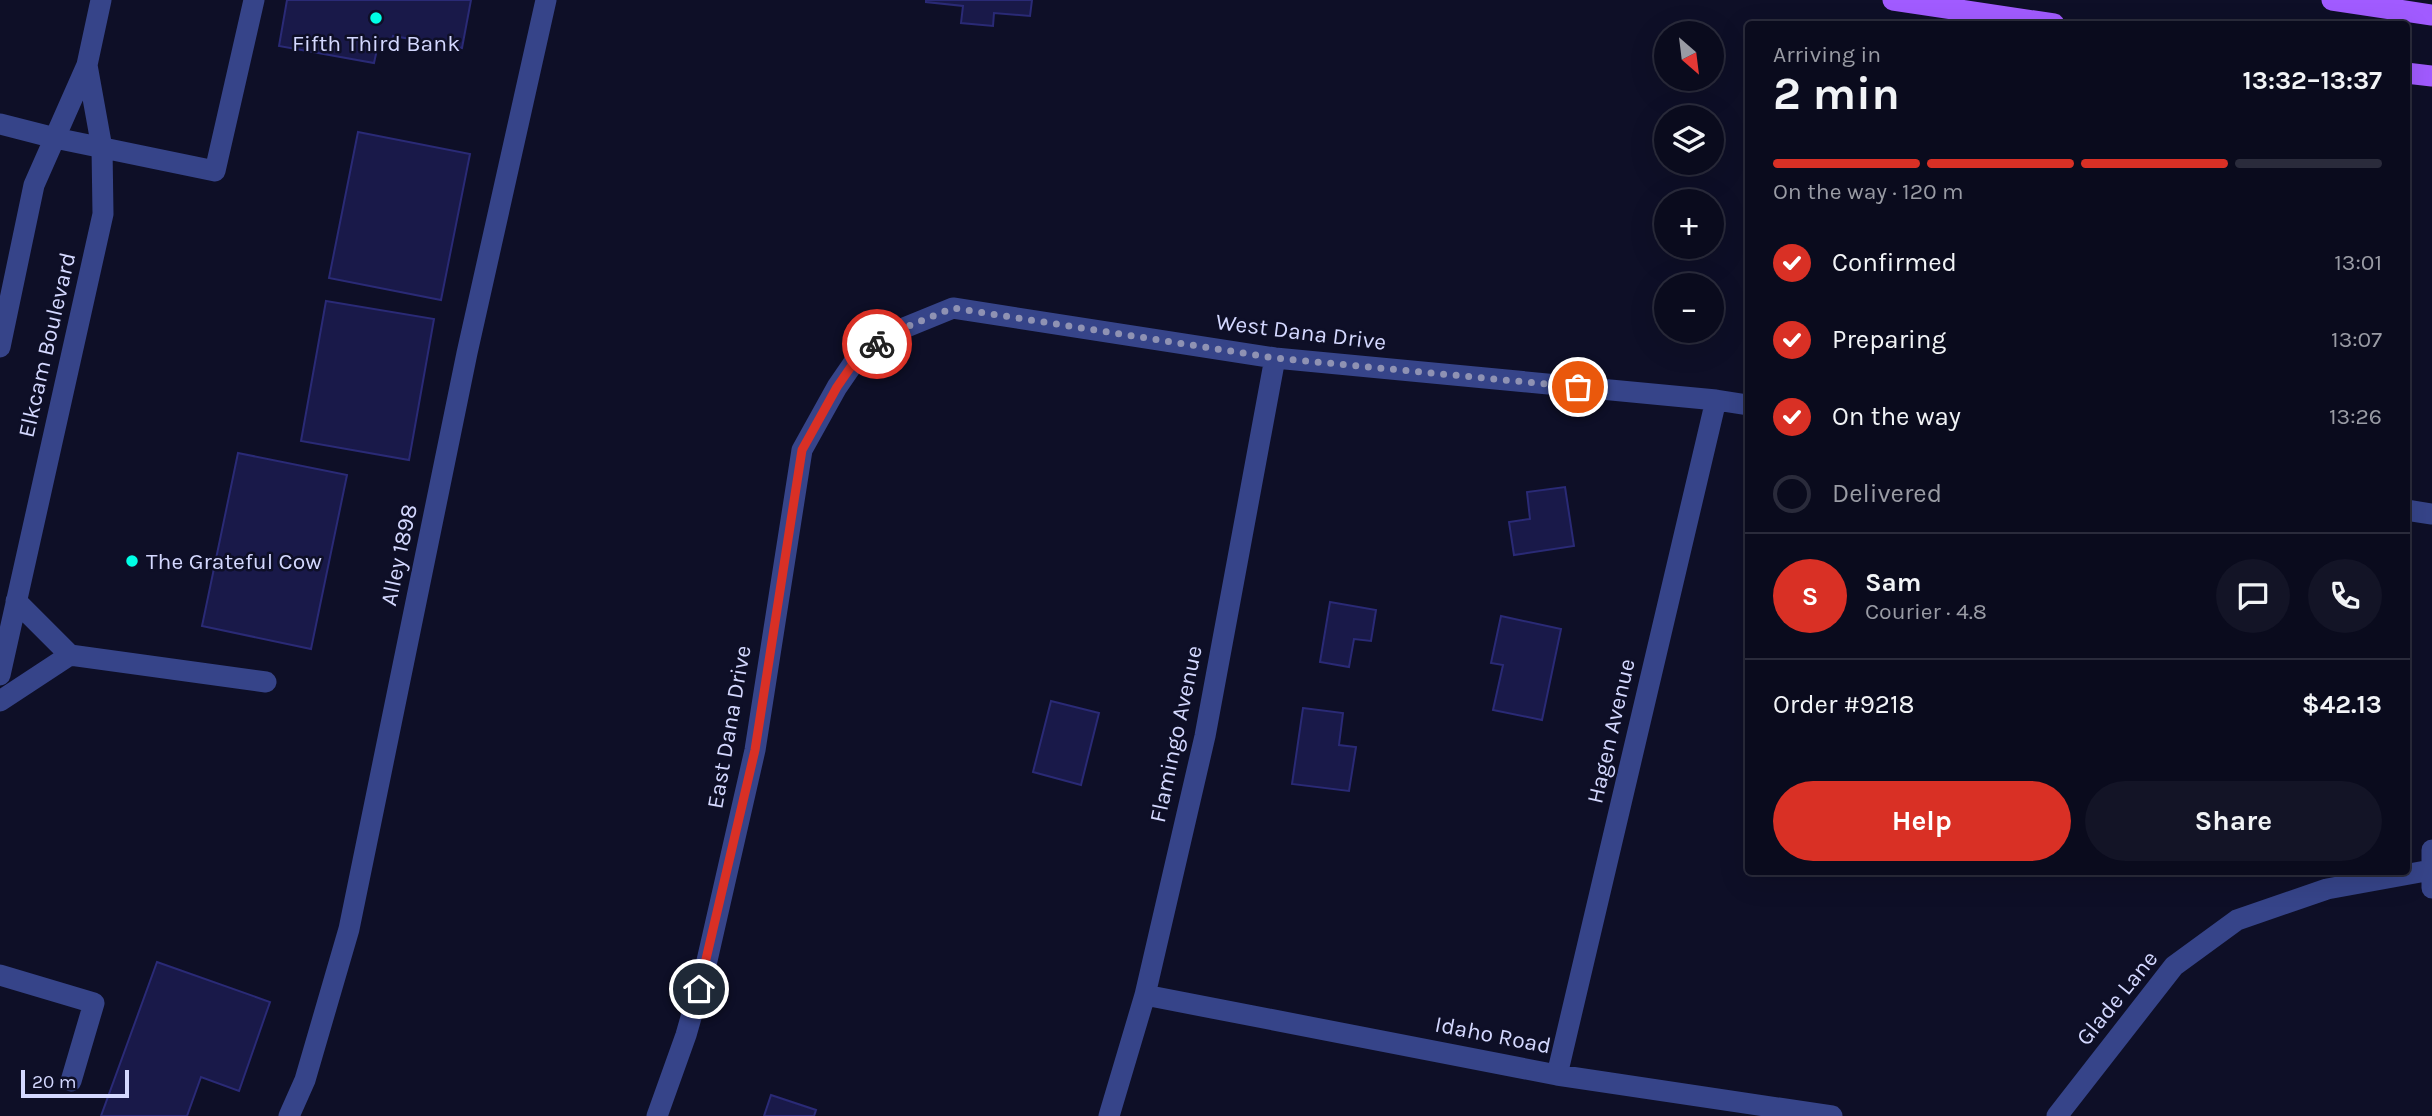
<!DOCTYPE html>
<meta charset="utf-8">
<style>
:root{--surface:#0a0b1d;--page:#131426;--text:#f1f3f6;--muted:#999ba4;--line:#2a2b3b;--accent:#d93025}
body{margin:0;font-family:Karla,sans-serif;background:var(--page);color:var(--text);height:100vh;display:flex;flex-direction:column;font-size:26px;white-space:nowrap}
*{box-sizing:border-box;margin:0}
p{font-size:23px;color:var(--muted)}
.icon{flex:none;width:38px;height:38px;fill:none;stroke:currentColor;stroke-width:2;stroke-linecap:round;stroke-linejoin:round}
.map{position:relative;flex:1;overflow:hidden}
.details{position:absolute;left:1745px;top:21px;width:665px;height:854px;display:flex;flex-direction:column;background:var(--surface);border-radius:7px;box-shadow:0 7px 28px #0002,0 0 0 2px var(--line)}
.details>*{flex:none}
.needle{width:46px;rotate:152deg}
.fabs{position:absolute;left:1654px;top:21px;display:grid;gap:14px}
.fabs a{display:grid;place-items:center;width:70px;height:70px;border-radius:50%;background:var(--surface);box-shadow:0 7px 28px #0002,0 0 0 2px var(--line);font-size:35px}
.scale{position:absolute;left:21px;bottom:18px;width:108px;box-sizing:border-box;padding-left:7px;border:4px solid #d4d8ff;border-top:0;font-size:19px;line-height:24px;white-space:nowrap;color:#d4d8ff;-webkit-text-stroke:5px #0e0f27;paint-order:stroke}
.pin{position:absolute;display:grid;place-items:center;width:60px;height:60px;color:#fff;margin:-30px;border:4px solid #fff;border-radius:50%;box-shadow:0 2px 7px #0007}
.courier{position:absolute;display:grid;place-items:center;width:70px;height:70px;margin:-35px;border:5px solid #d93025;border-radius:50%;background:#fff;color:#222;box-shadow:0 2px 9px #0007}
.summary em{font-style:normal;font-weight:700}
.summary div{display:flex;flex-direction:column-reverse}
.summary{display:flex;align-items:center;justify-content:space-between;height:119px;padding:0 28px}
h1{font-size:46px;font-weight:700;line-height:52px}
.bar{display:grid;grid-template-columns:repeat(4,1fr);gap:10px 7px;align-content:center;height:84px;padding:0 28px}
.bar i{height:9px;border-radius:5px;background:var(--line)}
.bar .current{background:var(--accent)}
.bar p{grid-column:span 4}
.line{display:flex;align-items:center;gap:18px;padding:0 28px;border-top:2px solid var(--line)}
.line div{flex:1}
.round{display:grid;place-items:center;flex:none;width:74px;height:74px;border-radius:37px;background:var(--page)}
ol{padding:0 28px;list-style:none}
li{display:flex;align-items:center;gap:21px;height:77px}
li p{margin-inline-start:auto}
li .icon{padding:7px;border-radius:50%;background:var(--accent);color:#fff;stroke-width:4}
li:last-child{color:var(--muted)}
li i{width:38px;height:38px;border:4px solid var(--line);border-radius:50%}
.button{display:flex;gap:14px;margin-top:auto;padding:14px 28px}
.button a{flex:1;height:80px;border-radius:42px;background:var(--accent);color:#fff;font-size:28px;font-weight:700;line-height:80px;text-align:center}
.button a+a{background:var(--page);color:var(--text)}
.map>svg:first-child{display:block}
.building{fill:#191949;stroke:#2a2a76;stroke-width:2}
.lines{fill:none;stroke-linecap:round;stroke-linejoin:round}
.minor{stroke:#364489;stroke-width:21}
.major{stroke:#a15bff;stroke-width:21}
.done{stroke:#8f92b3;stroke-width:7;stroke-dasharray:0 12.6}
.route{stroke:#d93025;stroke-width:9}
.poi-dot{fill:#00ffe6;stroke:#0e0f27;stroke-width:2.5}
.labels{text-anchor:middle;dominant-baseline:central;stroke-width:5;stroke-linejoin:round;paint-order:stroke}
.poi-label{font-size:23px;fill:#d4d8ff;stroke:#0e0f27}
.street-label{font-size:23px;fill:#d4d8ff;stroke:#0e0f27}
</style>
<div class="map">
<svg width="2432" height="1116" viewBox="0 0 2432 1116">
<rect width="100%" height="100%" fill="#0e0f27"/>
<path class="building" d="M 287,0 L 471,0 L 462,48 L 393,36 L 391,43 L 379,40 L 374,63 L 279,46 Z
M 926,0 L 1032,0 L 1030,16 L 994,13 L 993,26 L 961,23 L 963,6 L 926,2 Z
M 358,132 L 470,154 L 441,300 L 329,278 Z
M 326,301 L 434,319 L 409,460 L 301,441 Z
M 238,453 L 347,475 L 311,649 L 202,626 Z
M 1565,487 L 1574,546 L 1514,555 L 1509,522 L 1530,519 L 1527,492 Z
M 1330,602 L 1376,610 L 1371,641 L 1354,639 L 1349,667 L 1320,662 Z
M 1501,616 L 1561,629 L 1542,720 L 1493,710 L 1503,665 L 1491,663 Z
M 1051,701 L 1099,713 L 1081,785 L 1033,772 Z
M 1303,708 L 1343,713 L 1339,745 L 1356,747 L 1349,791 L 1292,784 Z
M 157,962 L 270,1002 L 239,1091 L 201,1077 L 187,1116 L 101,1116 Z
M 771,1095 L 816,1110 L 814,1116 L 764,1116 Z"/>
<g class="lines">
<path class="minor" d="M 0,124 L 55,138 L 215,171 L 254,0
M 0,347 L 34,185 L 87,65 L 101,0
M 2406,510 L 2432,514
M 16,601 L 70,655 L 266,682
M 0,675 L 103,214 L 102,148 L 87,65
M 0,701 L 70,655
M 2432,850 L 2432,888
M 0,975 L 94,1003 L 71,1081
M 1145,995 L 1557,1075 L 1832,1116
M 1557,1075 L 1716,400
M 289,1116 L 305,1080 L 349,929 L 467,353 L 546,0
M 657,1116 L 686,1035 L 706,965 L 755,750 L 802,450 L 837,387 L 859,355 L 899,330 L 953,308 L 1275,358 L 1716,400 L 1748,405
M 1109,1116 L 1145,995 L 1205,736 L 1275,358
M 2057,1116 L 2174,966 L 2237,920 L 2327,889 L 2431,870"/>
<path class="major" d="M 1893,0 L 2054,24
M 2332,0 L 2432,15
M 2406,73 L 2432,76"/>
</g>
<g class="lines">
<path class="done" d="M 877,344 L 899,330 L 953,308 L 1275,358 L 1578,387"/>
<path class="route" d="M 699,989 L 755,750 L 802,450 L 837,387 L 859,355 L 877,344"/>
</g>
<g class="poi-dot">
<circle cx="376" cy="18" r="7"/>
<circle cx="132" cy="561" r="7"/>
</g>
<g class="labels">
<g class="poi-label">
<text x="376" y="43">Fifth Third Bank</text>
<text x="146" y="561" text-anchor="start">The Grateful Cow</text>
</g>
<g class="street-label">
<text transform="translate(1301 332) rotate(7)">West Dana Drive</text>
<text transform="translate(47 345) rotate(-77)">Elkcam Boulevard</text>
<text transform="translate(399 555) rotate(-78)">Alley 1898</text>
<text transform="translate(729 727) rotate(-80)">East Dana Drive</text>
<text transform="translate(1611 731) rotate(-77)">Hagen Avenue</text>
<text transform="translate(1176 734) rotate(-78)">Flamingo Avenue</text>
<text transform="translate(2117 998) rotate(-51)">Glade Lane</text>
<text transform="translate(1493 1035) rotate(11)">Idaho Road</text>
</g>
</g>
</svg>
<div class="fabs">
<a><svg class="needle" viewBox="-14 -14 28 28"><path d="M0-13l5 13h-10z" fill="#e53935"/><path d="M0 13l5-13h-10z" fill="#999ba4"/></svg></a>
<a><svg class="icon" aria-label="layers" viewBox="0 0 24 24"><path d="M12 4l9 5-9 5-9-5zM3 14l9 5 9-5"/></svg></a>
<a>+</a>
<a>−</a>
</div>
<div class="scale">20 m</div>
<div class="pin" style="left:1578px;top:387px;background:#ea580c"><svg class="icon" aria-label="bag" viewBox="0 0 24 24"><path d="M5 8h14l-1 12H6zM9 8a3 3 0 0 1 6 0"/></svg></div>
<div class="pin" style="left:699px;top:989px;background:#1f2937"><svg class="icon" aria-label="home" viewBox="0 0 24 24"><path d="M3 11l9-7 9 7M6 9v11h12V9"/></svg></div>
<div class="courier" style="left:877px;top:344px"><svg class="icon" aria-label="bike" viewBox="0 0 24 24"><circle cx="6" cy="16" r="4"/><circle cx="18" cy="16" r="4"/><path d="M6 16l4-8h5l3 8M10 8l3 8H6M13 5h3"/></svg></div>
<section class="details">
<div class="summary"><div><h1>2 min</h1><p>Arriving in</p></div><em>13:32–13:37</em></div>
<div class="bar"><i class="current"></i><i class="current"></i><i class="current"></i><i></i><p>On the way · 120 m</p></div>
<ol>
<li><svg class="icon" aria-label="check" viewBox="0 0 24 24"><path d="M5 12l5 5 9-10"/></svg>Confirmed<p>13:01</p></li>
<li><svg class="icon" aria-label="check" viewBox="0 0 24 24"><path d="M5 12l5 5 9-10"/></svg>Preparing<p>13:07</p></li>
<li><svg class="icon" aria-label="check" viewBox="0 0 24 24"><path d="M5 12l5 5 9-10"/></svg>On the way<p>13:26</p></li>
<li><i></i>Delivered</li>
</ol>
<div class="line" style="height:126px"><b class="round" style="background:var(--accent);color:#fff">S</b><div><b>Sam</b><p>Courier · 4.8</p></div><a class="round"><svg class="icon" aria-label="chat" viewBox="0 0 24 24"><path d="M4 5h16v11H9l-5 4z"/></svg></a><a class="round"><svg class="icon" aria-label="phone" viewBox="0 0 24 24"><path d="M5 4h4l2 5-3 2q2 4 5 5l2-3 5 2v4C11 20 4 13 5 4z"/></svg></a></div>
<div class="line" style="height:91px"><div>Order #9218</div><b>$42.13</b></div>
<div class="button"><a>Help</a><a>Share</a></div>
</section>
</div>
